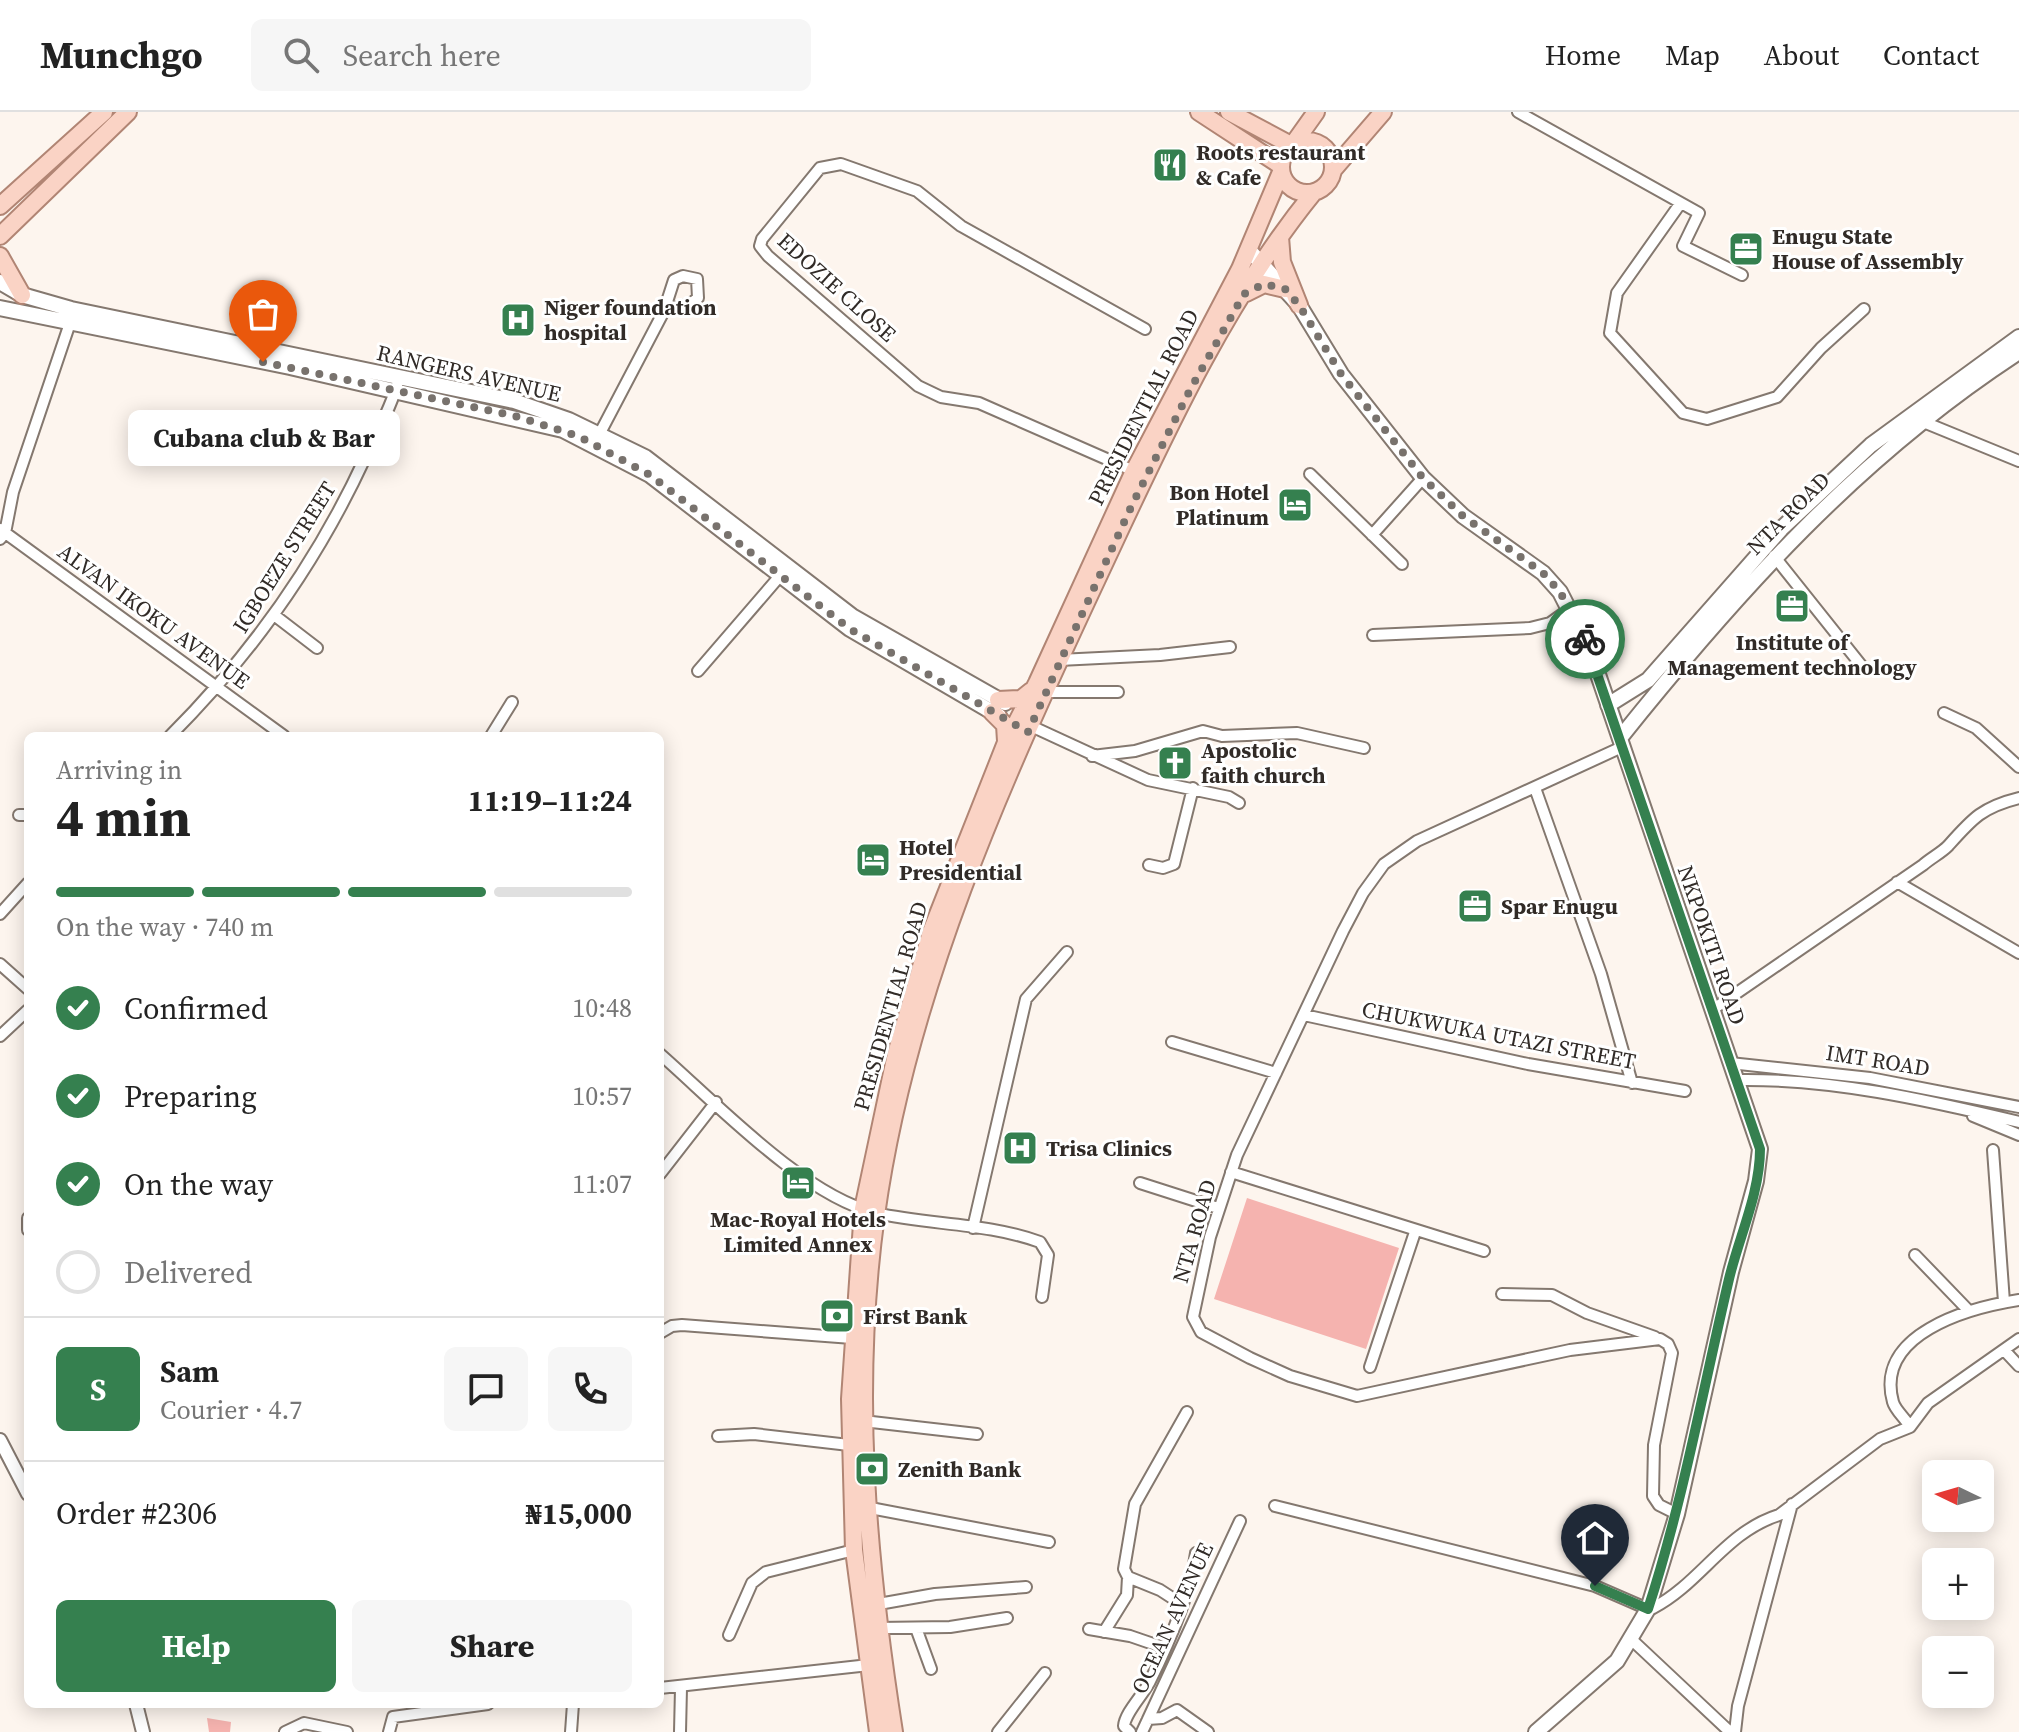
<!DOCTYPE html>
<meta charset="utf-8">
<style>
:root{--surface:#fff;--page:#f6f6f6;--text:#222;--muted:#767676;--line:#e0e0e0;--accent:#35804f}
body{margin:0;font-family:"Source Serif 4",serif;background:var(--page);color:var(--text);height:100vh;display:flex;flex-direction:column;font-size:30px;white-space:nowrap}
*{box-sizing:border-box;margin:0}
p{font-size:26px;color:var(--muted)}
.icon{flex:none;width:44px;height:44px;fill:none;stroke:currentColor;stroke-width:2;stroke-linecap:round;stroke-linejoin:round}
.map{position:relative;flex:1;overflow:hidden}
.drawer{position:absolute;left:24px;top:620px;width:640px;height:976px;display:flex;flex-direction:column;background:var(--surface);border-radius:12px;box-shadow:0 4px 20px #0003}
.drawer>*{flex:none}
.needle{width:52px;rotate:275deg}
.controls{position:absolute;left:1922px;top:1348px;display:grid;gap:16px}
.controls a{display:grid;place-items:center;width:72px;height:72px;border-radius:12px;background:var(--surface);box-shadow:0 4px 20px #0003;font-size:40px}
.pin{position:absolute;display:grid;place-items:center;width:68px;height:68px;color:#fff;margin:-82px -34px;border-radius:50% 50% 50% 0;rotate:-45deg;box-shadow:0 0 8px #0007}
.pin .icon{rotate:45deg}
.courier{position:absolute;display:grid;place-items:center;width:80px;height:80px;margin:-40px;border:6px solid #35804f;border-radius:50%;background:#fff;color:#222;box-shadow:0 2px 10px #0007}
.bubble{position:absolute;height:56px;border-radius:12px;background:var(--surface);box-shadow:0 4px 20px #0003;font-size:26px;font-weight:700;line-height:56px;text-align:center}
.head em{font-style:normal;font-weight:700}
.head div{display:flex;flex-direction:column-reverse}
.head{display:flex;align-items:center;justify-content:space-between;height:136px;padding:0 32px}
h1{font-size:52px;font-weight:700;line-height:60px}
.bar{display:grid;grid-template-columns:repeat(4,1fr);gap:12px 8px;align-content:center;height:96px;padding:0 32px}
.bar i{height:10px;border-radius:6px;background:var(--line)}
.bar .selected{background:var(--accent)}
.bar p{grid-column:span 4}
.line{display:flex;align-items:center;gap:20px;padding:0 32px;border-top:2px solid var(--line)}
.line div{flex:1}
.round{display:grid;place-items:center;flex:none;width:84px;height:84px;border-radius:12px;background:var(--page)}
ol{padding:0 32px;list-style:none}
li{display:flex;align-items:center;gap:24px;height:88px}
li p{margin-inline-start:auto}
li .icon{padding:8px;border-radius:50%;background:var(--accent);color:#fff;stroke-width:4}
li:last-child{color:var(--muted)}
li i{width:44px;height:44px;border:4px solid var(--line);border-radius:50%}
.action{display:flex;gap:16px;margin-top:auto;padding:16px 32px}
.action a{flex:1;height:92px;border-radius:12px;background:var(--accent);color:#fff;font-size:32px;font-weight:700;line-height:92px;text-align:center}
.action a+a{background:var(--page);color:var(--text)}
header{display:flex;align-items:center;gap:48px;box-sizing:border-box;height:112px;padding:0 40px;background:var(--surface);border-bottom:2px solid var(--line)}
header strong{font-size:38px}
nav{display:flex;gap:44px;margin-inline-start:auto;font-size:28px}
.search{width:560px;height:72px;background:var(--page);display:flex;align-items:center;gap:20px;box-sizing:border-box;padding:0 28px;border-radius:12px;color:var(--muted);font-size:30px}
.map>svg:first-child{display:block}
.green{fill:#f5b3af}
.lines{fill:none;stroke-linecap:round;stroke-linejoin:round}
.minor-casing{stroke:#84786f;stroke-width:14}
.tertiary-casing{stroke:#84786f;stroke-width:16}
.secondary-casing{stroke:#84786f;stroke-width:18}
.primary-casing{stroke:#b18574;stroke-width:20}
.minor{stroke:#fff;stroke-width:10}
.tertiary{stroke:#fff;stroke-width:12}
.secondary{stroke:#fff;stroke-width:14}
.primary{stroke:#fad3c5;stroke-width:16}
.done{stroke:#78726d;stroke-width:8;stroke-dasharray:0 14.4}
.route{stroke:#35804f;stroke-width:10}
.labels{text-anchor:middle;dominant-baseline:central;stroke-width:6;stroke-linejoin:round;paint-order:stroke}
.poi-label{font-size:22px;font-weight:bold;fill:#312b27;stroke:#fff;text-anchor:start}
.street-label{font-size:22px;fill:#312b27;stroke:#fff}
</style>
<header>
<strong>Munchgo</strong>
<div class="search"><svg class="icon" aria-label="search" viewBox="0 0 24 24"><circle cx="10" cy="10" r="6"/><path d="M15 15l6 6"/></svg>Search here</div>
<nav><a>Home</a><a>Map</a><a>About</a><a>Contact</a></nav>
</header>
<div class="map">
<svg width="2019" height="1620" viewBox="0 0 2019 1620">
<rect width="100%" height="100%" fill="#fdf5ee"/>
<path class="green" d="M 1247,1086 L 1399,1136 L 1366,1237 L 1214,1187 Z
M 207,1606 L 231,1610 L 230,1620 L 209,1620 Z"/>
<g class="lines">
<defs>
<path id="minor" d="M 1518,0 L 1699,101 L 1683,134 L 1742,163
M 1680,92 L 1617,181 L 1610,221 L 1683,301 L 1707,307 L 1777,285 L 1821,236 L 1864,197
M 1926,311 L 2019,349
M 600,321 L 664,199 L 674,168 L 683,164 L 697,167 L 698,186 L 690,192 L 664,199
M 1134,359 L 979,291 L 941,285 L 918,274 L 768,144 L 760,134 L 762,127 L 820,56 L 841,52 L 917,79 L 961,114 L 1145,217
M 1310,362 L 1402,452
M 0,417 L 284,624
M 1372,423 L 1423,366
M 0,427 L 5,421 L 13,380 L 70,211
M 1774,444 L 1861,553
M 274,503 L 317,536
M 1373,523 L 1530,516 L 1550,511 L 1571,496
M 1059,548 L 1160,543 L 1230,535
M 698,559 L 779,465
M 1046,580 L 1118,580
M 1944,601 L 1976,616 L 2019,655
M 1031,614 L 1148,668 L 1229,685 L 1239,691
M 170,624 C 251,543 317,450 365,346 C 376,322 390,298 397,273
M 491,624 L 512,590
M 1622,635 L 1417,729 L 1384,752 L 1363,781 L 1343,819 L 1237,1043 L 1210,1125 L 1193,1205 L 1201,1220 L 1250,1246 L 1290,1264 L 1357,1284 L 1570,1238 L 1660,1227 L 1668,1232 L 1672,1241 L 1654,1333 L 1653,1384 L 1659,1393 L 1677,1402
M 1092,644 L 1135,639 L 1203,619 L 1222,624 L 1297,621 L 1364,636
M 1535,676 L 1601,862 L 1632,971
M 19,703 L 28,703
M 1149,753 L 1163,756 L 1174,752 L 1193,676
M 1897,770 L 2019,841
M 0,802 L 28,771
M 0,852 L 28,877
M 1712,898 L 1923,753 C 1931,746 1941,741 1948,734 C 1972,707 1982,695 2019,686
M 1304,903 L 1528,952 L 1685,979
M 0,924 L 28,898
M 1172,930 L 1276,961
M 660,942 C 716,991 804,1084 876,1101 C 930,1113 988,1111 1040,1130 L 1048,1143 L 1042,1185
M 1730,951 L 1870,966 L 2019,995
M 1735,968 C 1830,966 1927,988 2019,1010
M 1973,1004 L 2019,1023
M 1993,1038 L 2004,1190
M 1231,1060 L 1484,1139
M 660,1062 L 716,990
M 1140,1071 L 1218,1096
M 28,1106 L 28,1118
M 973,1116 L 1026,887 L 1067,840
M 1915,1143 L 1969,1199
M 1502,1182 L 1552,1183 L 1587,1201 L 1655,1225
M 660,1221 L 672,1214 L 682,1213 L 852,1226
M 2004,1238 L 2019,1254
M 1370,1255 L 1415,1120
M 863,1309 L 977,1322
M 1910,1315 C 1906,1307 1895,1298 1893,1290 C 1874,1222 1968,1196 2019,1188
M 718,1324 L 754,1322 L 849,1333
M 1275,1394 L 1595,1474 L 1648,1497 L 1653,1496 C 1701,1471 1725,1420 1779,1403 L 1880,1327 L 1910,1315 L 1928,1291 L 2019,1227
M 865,1395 L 1049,1430
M 1180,1491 L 1160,1478 L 1128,1465 L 1124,1457 L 1135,1392 L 1187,1300
M 873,1493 L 935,1482 L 1026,1475
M 878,1516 L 950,1515 L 1007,1506
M 916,1516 L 931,1557
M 1089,1517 L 1130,1524 L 1165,1536
M 1104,1520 L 1127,1483 L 1128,1465
M 729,1523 L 752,1471 L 766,1460 L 854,1438
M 1632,1528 L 1730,1620
M 660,1576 L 869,1553
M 1148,1607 L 1162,1606 L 1177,1598 L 1208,1620
M 285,1620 L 304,1611 L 347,1620
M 389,1620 L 393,1605 L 488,1592
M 571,1620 L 573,1592
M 680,1620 L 681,1576
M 998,1620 L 1045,1561
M 1130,1620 L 1124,1614 C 1125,1601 1142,1584 1149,1571 C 1169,1531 1190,1484 1196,1441
M 1142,1620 L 1240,1409
M 1735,1620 L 1738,1594 L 1792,1392"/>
<path id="tertiary" d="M 0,1328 L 28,1382
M 136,1592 L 143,1620"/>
<path id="secondary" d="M 1249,138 L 1299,193 L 1341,262 L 1423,366 L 1463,404 L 1543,461 L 1560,480 L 1590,539 L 1760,1037 L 1756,1069 L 1731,1160 L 1677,1402 L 1648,1497 L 1617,1549 L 1536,1620
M 0,170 L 22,183 L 71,197 L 514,289 L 569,308 L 645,345 L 852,504 L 1005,591
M 0,196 L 290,255 L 563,318 L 650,363 L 850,517 L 999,604
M 1608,593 L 1648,568 L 1781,417 L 1871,333 L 2019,225
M 1620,626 C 1738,479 1859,344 2019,240"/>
<path id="primary" d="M 1199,0 L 1280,53
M 1229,0 L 1291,33
M1281 55a26 26 0 1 1 52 0a26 26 0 1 1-52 0Z
M 1294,31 L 1316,0
M 1333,58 L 1383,0
M 0,94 L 104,0
M 0,124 L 128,0
M 1280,125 L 1282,150 L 1299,193
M 0,144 L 22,183
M 1246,181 L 1264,172 L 1285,177
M 998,588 L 1021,587 L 1031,579
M 992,600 L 1005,613 L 1006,629
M 878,1620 L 854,1438 L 850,1287 L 863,1097 L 896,942 L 931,820 L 1005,633 L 1037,571 L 1134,359 L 1240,157 L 1281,60
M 894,1620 C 867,1448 852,1276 876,1103 C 907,879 1002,670 1097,467 C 1159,335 1221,194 1314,80"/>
</defs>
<use href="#minor" class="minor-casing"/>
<use href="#tertiary" class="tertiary-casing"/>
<use href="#secondary" class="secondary-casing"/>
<use href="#primary" class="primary-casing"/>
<use href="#minor" class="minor"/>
<use href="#tertiary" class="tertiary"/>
<use href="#secondary" class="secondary"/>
<use href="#primary" class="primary"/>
</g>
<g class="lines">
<path class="done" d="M 263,250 L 515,304 L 578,324 L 650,363 L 850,517 L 1028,620 L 1132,393 L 1190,278 L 1244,182 L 1264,172 L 1285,177 L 1299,193 L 1341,262 L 1423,366 L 1463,404 L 1543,461 L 1560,480 L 1585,527"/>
<path class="route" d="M 1585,527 L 1760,1037 C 1760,1081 1739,1125 1729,1167 C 1703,1277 1683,1390 1648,1497 L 1595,1474"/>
</g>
<defs>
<symbol id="restaurant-square" viewBox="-11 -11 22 22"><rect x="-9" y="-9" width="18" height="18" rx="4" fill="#35804f" stroke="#fff"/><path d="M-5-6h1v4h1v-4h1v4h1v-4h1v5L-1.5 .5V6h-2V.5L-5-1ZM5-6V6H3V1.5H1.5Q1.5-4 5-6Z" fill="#fff"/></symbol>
<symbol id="office-square" viewBox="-11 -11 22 22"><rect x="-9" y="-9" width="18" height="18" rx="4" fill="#35804f" stroke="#fff"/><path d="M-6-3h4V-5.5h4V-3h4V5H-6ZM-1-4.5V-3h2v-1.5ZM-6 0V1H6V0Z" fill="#fff"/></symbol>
<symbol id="hospital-square" viewBox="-11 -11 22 22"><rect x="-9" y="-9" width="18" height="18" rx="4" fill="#35804f" stroke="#fff"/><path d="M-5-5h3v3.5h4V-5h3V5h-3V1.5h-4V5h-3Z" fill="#fff"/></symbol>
<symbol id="hotel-square" viewBox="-11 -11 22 22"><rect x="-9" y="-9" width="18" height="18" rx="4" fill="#35804f" stroke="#fff"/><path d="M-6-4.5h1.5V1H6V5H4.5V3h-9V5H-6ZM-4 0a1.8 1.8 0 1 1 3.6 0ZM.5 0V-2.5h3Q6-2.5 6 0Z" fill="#fff"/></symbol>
<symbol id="church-square" viewBox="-11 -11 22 22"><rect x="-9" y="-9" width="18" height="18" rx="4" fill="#35804f" stroke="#fff"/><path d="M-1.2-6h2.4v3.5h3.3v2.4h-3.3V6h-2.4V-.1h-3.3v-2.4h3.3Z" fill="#fff"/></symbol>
<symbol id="bank-square" viewBox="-11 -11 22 22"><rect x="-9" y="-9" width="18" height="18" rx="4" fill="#35804f" stroke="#fff"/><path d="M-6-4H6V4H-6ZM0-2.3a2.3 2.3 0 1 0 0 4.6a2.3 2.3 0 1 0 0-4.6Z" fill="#fff"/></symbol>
</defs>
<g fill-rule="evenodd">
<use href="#restaurant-square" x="1150" y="33" width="40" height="40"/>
<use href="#office-square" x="1726" y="117" width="40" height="40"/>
<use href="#hospital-square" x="498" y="188" width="40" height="40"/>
<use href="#hotel-square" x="1275" y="373" width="40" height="40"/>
<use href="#office-square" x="1772" y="474" width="40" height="40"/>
<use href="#church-square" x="1155" y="631" width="40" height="40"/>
<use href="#hotel-square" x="853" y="728" width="40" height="40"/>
<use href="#office-square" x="1455" y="774" width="40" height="40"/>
<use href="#hospital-square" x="1000" y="1016" width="40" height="40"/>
<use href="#hotel-square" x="778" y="1051" width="40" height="40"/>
<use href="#bank-square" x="817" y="1184" width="40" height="40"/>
<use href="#bank-square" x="852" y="1337" width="40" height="40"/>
</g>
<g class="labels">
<g class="poi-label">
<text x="1196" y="40">Roots restaurant<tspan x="1196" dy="25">&amp; Cafe</tspan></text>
<text x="1772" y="124">Enugu State<tspan x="1772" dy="25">House of Assembly</tspan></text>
<text x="544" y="195">Niger foundation<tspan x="544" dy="25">hospital</tspan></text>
<text x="1269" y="380" text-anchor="end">Bon Hotel<tspan x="1269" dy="25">Platinum</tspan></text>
<text x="1792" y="530" text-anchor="middle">Institute of<tspan x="1792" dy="25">Management technology</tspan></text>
<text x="1201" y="638">Apostolic<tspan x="1201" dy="25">faith church</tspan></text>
<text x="899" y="735">Hotel<tspan x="899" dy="25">Presidential</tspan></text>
<text x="1501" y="794">Spar Enugu</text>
<text x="1046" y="1036">Trisa Clinics</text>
<text x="798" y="1107" text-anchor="middle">Mac-Royal Hotels<tspan x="798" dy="25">Limited Annex</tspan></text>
<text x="863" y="1204">First Bank</text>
<text x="898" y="1357">Zenith Bank</text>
</g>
<g class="street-label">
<text transform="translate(837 175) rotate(42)">EDOZIE CLOSE</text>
<text transform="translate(469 261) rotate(13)">RANGERS AVENUE</text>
<text transform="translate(1143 295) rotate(-63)">PRESIDENTIAL ROAD</text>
<text transform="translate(1788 401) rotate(-45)">NTA ROAD</text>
<text transform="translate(284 445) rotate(-58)">IGBOEZE STREET</text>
<text transform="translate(154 504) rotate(36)">ALVAN IKOKU AVENUE</text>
<text transform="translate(1712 833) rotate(71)">NKPOKITI ROAD</text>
<text transform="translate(890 894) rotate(-74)">PRESIDENTIAL ROAD</text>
<text transform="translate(1499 923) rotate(11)">CHUKWUKA UTAZI STREET</text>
<text transform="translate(1878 948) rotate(9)">IMT ROAD</text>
<text transform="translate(1194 1119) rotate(-74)">NTA ROAD</text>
<text transform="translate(1172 1506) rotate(-65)">OCEAN AVENUE</text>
</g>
</g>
</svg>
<div class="controls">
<a><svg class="needle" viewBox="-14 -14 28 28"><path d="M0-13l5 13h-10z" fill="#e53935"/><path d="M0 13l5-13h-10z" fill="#767676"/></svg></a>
<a>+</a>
<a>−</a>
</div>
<div class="pin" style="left:263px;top:250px;background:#ea580c"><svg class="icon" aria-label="bag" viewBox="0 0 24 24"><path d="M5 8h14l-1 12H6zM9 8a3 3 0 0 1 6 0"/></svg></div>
<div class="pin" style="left:1595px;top:1474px;background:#1f2937"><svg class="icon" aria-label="home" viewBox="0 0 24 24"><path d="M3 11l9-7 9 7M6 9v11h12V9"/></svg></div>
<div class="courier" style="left:1585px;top:527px"><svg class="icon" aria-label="bike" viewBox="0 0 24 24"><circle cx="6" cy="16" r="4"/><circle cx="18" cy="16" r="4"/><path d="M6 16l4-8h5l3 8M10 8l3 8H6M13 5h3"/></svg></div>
<div class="bubble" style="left:128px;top:298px;width:272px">Cubana club &amp; Bar</div>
<section class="drawer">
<div class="head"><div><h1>4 min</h1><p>Arriving in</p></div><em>11:19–11:24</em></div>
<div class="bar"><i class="selected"></i><i class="selected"></i><i class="selected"></i><i></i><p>On the way · 740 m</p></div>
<ol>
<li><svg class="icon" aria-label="check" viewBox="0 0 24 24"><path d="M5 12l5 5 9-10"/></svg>Confirmed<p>10:48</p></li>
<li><svg class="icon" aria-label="check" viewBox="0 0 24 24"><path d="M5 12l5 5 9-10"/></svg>Preparing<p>10:57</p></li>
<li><svg class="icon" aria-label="check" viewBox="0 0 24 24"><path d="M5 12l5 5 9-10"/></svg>On the way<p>11:07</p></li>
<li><i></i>Delivered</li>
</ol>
<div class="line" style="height:144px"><b class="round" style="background:var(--accent);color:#fff">S</b><div><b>Sam</b><p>Courier · 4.7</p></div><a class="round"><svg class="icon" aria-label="chat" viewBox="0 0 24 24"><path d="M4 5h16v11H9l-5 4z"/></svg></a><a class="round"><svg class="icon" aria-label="phone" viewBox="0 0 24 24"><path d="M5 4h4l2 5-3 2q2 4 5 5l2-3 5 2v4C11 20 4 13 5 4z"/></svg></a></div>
<div class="line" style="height:104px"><div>Order #2306</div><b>₦15,000</b></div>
<div class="action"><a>Help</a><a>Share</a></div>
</section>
</div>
